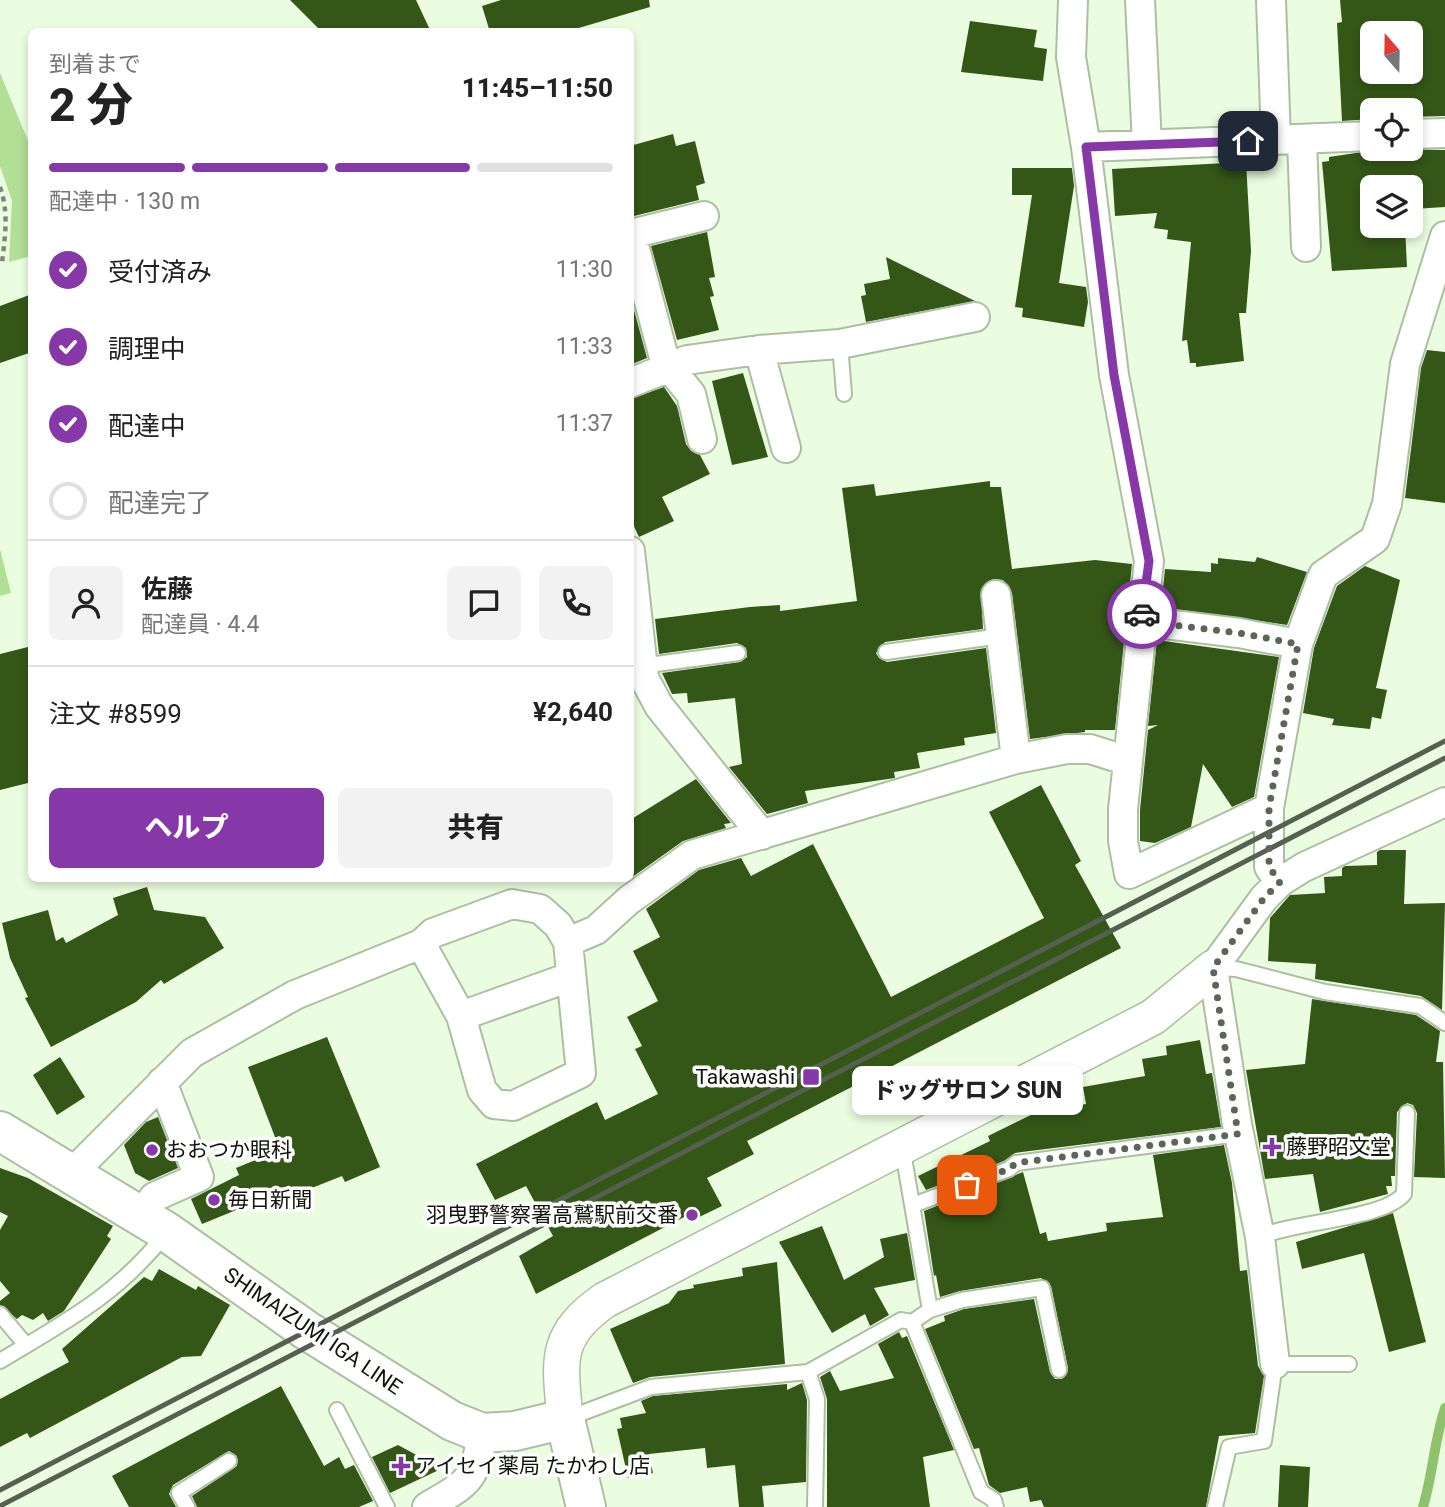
<!DOCTYPE html>
<html lang="ja">
<meta charset="utf-8">
<style>
:root{--surface:#fff;--page:#f2f2f2;--text:#222;--muted:#767676;--line:#e0e0e0;--accent:#8638a9}
body{margin:0;font-family:Roboto,"Noto Sans JP",sans-serif;background:var(--page);color:var(--text);height:100vh;display:flex;flex-direction:column;font-size:26px;white-space:nowrap}
*{box-sizing:border-box;margin:0}
p{font-size:23px;color:var(--muted)}
.icon{flex:none;width:38px;height:38px;fill:none;stroke:currentColor;stroke-width:2;stroke-linecap:round;stroke-linejoin:round}
.map{position:relative;flex:1;overflow:hidden}
.sheet{position:absolute;left:28px;top:28px;width:606px;height:854px;display:flex;flex-direction:column;background:var(--surface);border-radius:10px;box-shadow:0 4px 10px #0003}
.sheet>*{flex:none}
.needle{width:46px;rotate:340deg}
.tools{position:absolute;left:1360px;top:21px;display:grid;gap:14px}
.tools a{display:grid;place-items:center;width:63px;height:63px;border-radius:10px;background:var(--surface);box-shadow:0 4px 10px #0003;font-size:35px}
.pin{position:absolute;display:grid;place-items:center;width:60px;height:60px;color:#fff;margin:-30px;border-radius:14px;box-shadow:0 4px 10px #0006}
.courier{position:absolute;display:grid;place-items:center;width:70px;height:70px;margin:-35px;border:5px solid #8638a9;border-radius:50%;background:#fff;color:#222;box-shadow:0 2px 9px #0007}
.bubble{position:absolute;height:49px;border-radius:10px;background:var(--surface);box-shadow:0 4px 10px #0003;font-size:23px;font-weight:800;line-height:49px;text-align:center}
.headline em{font-style:normal;font-weight:800}
.headline div{display:flex;flex-direction:column-reverse}
.headline{display:flex;align-items:center;justify-content:space-between;height:119px;padding:0 21px}
h1{font-size:46px;font-weight:800;line-height:52px}
.bar{display:grid;grid-template-columns:repeat(4,1fr);gap:10px 7px;align-content:center;height:84px;padding:0 21px}
.bar i{height:9px;border-radius:5px;background:var(--line)}
.bar .selected{background:var(--accent)}
.bar p{grid-column:span 4}
.line{display:flex;align-items:center;gap:18px;padding:0 21px;border-top:2px solid var(--line)}
.line div{flex:1}
.round{display:grid;place-items:center;flex:none;width:74px;height:74px;border-radius:10px;background:var(--page)}
ol{padding:0 21px;list-style:none}
li{display:flex;align-items:center;gap:21px;height:77px}
li p{margin-inline-start:auto}
li .icon{padding:7px;border-radius:50%;background:var(--accent);color:#fff;stroke-width:4}
li:last-child{color:var(--muted)}
li i{width:38px;height:38px;border:4px solid var(--line);border-radius:50%}
.cta{display:flex;gap:14px;margin-top:auto;padding:14px 21px}
.cta a{flex:1;height:80px;border-radius:10px;background:var(--accent);color:#fff;font-size:28px;font-weight:800;line-height:80px;text-align:center}
.cta a+a{background:var(--page);color:var(--text)}
.map>svg:first-child{display:block}
.green{fill:#b2de95}
.lines{fill:none;stroke-linecap:round;stroke-linejoin:round}
.stream{stroke:#90c16d;stroke-width:10}
.building{fill:#345617;fill-rule:evenodd}
.service-casing{stroke:#adbea2;stroke-width:18}
.minor-casing{stroke:#adbea2;stroke-width:32}
.tertiary-casing{stroke:#adbea2;stroke-width:38}
.secondary-casing{stroke:#adbea2;stroke-width:42}
.path{stroke:#7d8975;stroke-width:4.5;stroke-dasharray:5 5;stroke-linecap:butt}
.service{stroke:#fff;stroke-width:14}
.minor{stroke:#fff;stroke-width:28}
.tertiary{stroke:#fff;stroke-width:35}
.secondary{stroke:#fff;stroke-width:38}
.rail{stroke:#566050;stroke-width:5}
.done{stroke:#5c6656;stroke-width:7;stroke-dasharray:0 12.6}
.route{stroke:#8638a9;stroke-width:9}
.poi-dot{fill:#8638a9;stroke:#fff;stroke-width:2.5}
.labels{text-anchor:middle;dominant-baseline:central;stroke-width:7;stroke-linejoin:round;paint-order:stroke}
.poi-label{font-size:21px;fill:#0f150b;stroke:#fff;text-anchor:start}
.street-label{font-size:21px;fill:#0f150b;stroke:#fff}
</style>
<div class="map">
<svg width="1445" height="1507" viewBox="0 0 1445 1507">
<rect width="100%" height="100%" fill="#ebfde0"/>
<path class="green" d="M 0,73 L 31,148 L 31,256 L 9,262 L 12,201 L 0,166 Z
M 0,549 L 11,593 L 0,596 Z"/>
<g class="lines">
<path class="stream" d="M 1423,1507 C 1433,1474 1434,1441 1445,1408"/>
</g>
<path class="building" d="M 290,0 L 416,0 L 431,32 L 318,28 Z
M 501,0 L 649,0 L 650,7 L 565,32 L 490,32 L 482,6 Z
M 1340,0 L 1445,0 L 1445,116 L 1410,117 L 1410,110 L 1372,110 L 1372,119 L 1342,121 L 1337,23 L 1342,22 ZM 1372,33 L 1410,33 L 1410,72 L 1372,72 Z
M 970,21 L 1037,30 L 1034,47 L 1047,49 L 1043,81 L 961,72 Z
M 673,134 L 676,146 L 695,141 L 705,183 L 696,186 L 699,200 L 630,217 L 630,146 Z
M 1382,149 L 1445,150 L 1445,207 L 1413,209 L 1410,214 L 1410,187 L 1372,187 L 1372,226 L 1405,226 L 1407,267 L 1332,271 L 1322,162 L 1329,161 L 1329,157 Z
M 1246,162 L 1251,251 L 1246,313 L 1239,313 L 1244,361 L 1196,367 L 1196,363 L 1190,363 L 1187,340 L 1182,341 L 1191,242 L 1167,239 L 1168,230 L 1154,228 L 1157,213 L 1115,216 L 1112,169 Z
M 1012,168 L 1072,168 L 1074,186 L 1059,283 L 1086,287 L 1088,302 L 1084,327 L 1022,317 L 1023,308 L 1015,307 L 1032,195 L 1012,195 Z
M 707,232 L 715,277 L 709,278 L 714,296 L 710,297 L 719,330 L 677,340 L 651,246 Z
M 886,257 L 975,301 L 866,322 L 861,296 L 866,295 L 864,284 L 890,279 Z
M 32,294 L 32,352 L 0,363 L 0,306 Z
M 630,295 L 647,358 L 630,365 Z
M 1427,350 L 1445,352 L 1445,503 L 1405,498 L 1421,368 Z
M 743,373 L 768,457 L 732,465 L 712,381 Z
M 664,387 L 677,406 L 686,444 L 691,451 L 700,455 L 710,474 L 662,497 L 674,521 L 639,537 L 630,518 L 630,399 Z
M 990,481 L 990,487 L 1001,487 L 1012,569 L 1095,560 L 1132,564 L 1115,730 L 1085,730 L 1085,732 L 1030,739 L 1012,593 L 1003,580 L 993,579 L 981,589 L 983,629 L 885,642 L 876,653 L 879,658 L 887,662 L 986,648 L 996,733 L 964,738 L 965,745 L 917,753 L 920,768 L 894,772 L 895,778 L 805,791 L 808,803 L 767,814 L 729,767 L 742,764 L 735,698 L 688,703 L 687,693 L 672,694 L 662,673 L 740,662 L 747,657 L 746,648 L 737,643 L 659,654 L 655,619 L 750,607 L 780,605 L 780,611 L 857,601 L 842,488 L 874,484 L 876,496 Z
M 1257,557 L 1307,572 L 1287,625 L 1161,607 L 1165,569 L 1211,572 L 1211,563 L 1218,564 L 1218,558 L 1255,562 Z
M 1365,566 L 1400,580 L 1376,688 L 1387,690 L 1381,719 L 1372,717 L 1370,729 L 1332,725 L 1334,719 L 1303,713 L 1314,648 L 1337,586 Z
M 1157,640 L 1279,657 L 1254,797 L 1232,807 L 1203,764 L 1191,827 L 1155,843 L 1140,841 L 1140,810 L 1148,730 L 1158,725 L 1148,726 Z
M 32,646 L 32,782 L 0,790 L 0,654 Z
M 696,779 L 731,823 L 724,824 L 726,828 L 683,841 L 631,878 L 630,820 Z
M 1041,785 L 1081,861 L 1075,865 L 1121,948 L 747,1141 L 754,1154 L 707,1178 L 722,1206 L 691,1221 L 688,1215 L 536,1294 L 519,1256 L 553,1236 L 526,1186 L 495,1200 L 476,1164 L 597,1102 L 605,1120 L 658,1094 L 635,1049 L 642,1046 L 627,1017 L 658,1001 L 633,951 L 660,937 L 646,909 L 699,870 L 741,858 L 751,876 L 813,844 L 891,997 L 1044,918 L 989,812 Z
M 1380,850 L 1406,850 L 1404,904 L 1445,903 L 1442,1010 L 1421,996 L 1315,979 L 1316,964 L 1268,961 L 1270,918 L 1290,895 L 1325,893 L 1324,877 L 1342,876 L 1342,868 L 1345,866 L 1377,865 L 1377,852 Z
M 147,887 L 154,910 L 205,917 L 224,948 L 164,984 L 161,980 L 136,1002 L 51,1047 L 25,998 L 28,997 L 10,958 L 2,923 L 48,910 L 56,941 L 63,937 L 66,943 L 118,915 L 113,898 Z
M 1312,999 L 1416,1015 L 1440,1031 L 1436,1062 L 1443,1062 L 1445,1178 L 1414,1177 L 1417,1113 L 1413,1105 L 1407,1103 L 1397,1112 L 1395,1176 L 1391,1176 L 1392,1186 L 1386,1186 L 1388,1194 L 1320,1212 L 1313,1174 L 1265,1179 L 1246,1070 L 1305,1064 Z
M 327,1037 L 380,1167 L 345,1182 L 342,1176 L 254,1211 L 251,1204 L 202,1224 L 191,1199 L 239,1175 L 236,1168 L 280,1150 L 248,1067 Z
M 1200,1040 L 1206,1074 L 1212,1073 L 1221,1127 L 1015,1153 L 1004,1161 L 926,1190 L 918,1176 L 990,1141 L 988,1136 L 1035,1113 L 1086,1104 L 1083,1087 L 1145,1076 L 1142,1059 L 1167,1055 L 1166,1046 Z
M 60,1057 L 85,1097 L 57,1115 L 33,1075 Z
M 158,1117 L 178,1168 L 149,1181 L 135,1173 L 124,1145 L 146,1122 Z
M 1224,1145 L 1232,1183 L 1240,1271 L 1247,1270 L 1258,1366 L 1264,1376 L 1255,1433 L 1219,1436 L 1206,1507 L 1044,1507 L 1041,1500 L 1030,1502 L 1027,1487 L 1000,1493 L 989,1485 L 979,1448 L 974,1449 L 925,1329 L 945,1321 L 944,1316 L 964,1309 L 1034,1299 L 1050,1372 L 1055,1379 L 1062,1379 L 1068,1368 L 1051,1286 L 1041,1278 L 960,1291 L 940,1297 L 936,1275 L 934,1276 L 924,1211 L 1023,1172 L 1040,1234 L 1046,1232 L 1048,1241 L 1107,1231 L 1106,1223 L 1163,1217 L 1153,1155 Z
M 0,1168 L 28,1178 L 113,1226 L 107,1236 L 111,1239 L 64,1311 L 48,1321 L 43,1313 L 33,1320 L 22,1315 L 17,1319 L 0,1305 L 0,1301 L 10,1293 L 0,1281 L 0,1230 L 8,1216 L 0,1212 Z
M 1393,1213 L 1426,1342 L 1389,1352 L 1364,1253 L 1302,1269 L 1296,1242 Z
M 822,1226 L 844,1280 L 884,1257 L 880,1239 L 907,1233 L 915,1280 L 874,1288 L 889,1315 L 870,1326 L 865,1314 L 832,1333 L 779,1242 Z
M 777,1262 L 785,1364 L 650,1377 L 633,1383 L 610,1329 L 669,1303 L 678,1291 L 694,1288 L 693,1285 L 743,1276 L 742,1268 Z
M 159,1269 L 196,1290 L 198,1286 L 230,1305 L 201,1356 L 182,1357 L 30,1438 L 27,1433 L 0,1447 L 0,1399 L 69,1362 L 62,1349 L 144,1277 L 152,1281 Z
M 899,1332 L 902,1338 L 907,1336 L 954,1450 L 923,1457 L 930,1507 L 827,1507 L 827,1399 L 820,1377 L 830,1371 L 840,1391 L 894,1378 L 878,1344 Z
M 802,1383 L 807,1400 L 806,1482 L 762,1486 L 764,1507 L 739,1507 L 735,1465 L 707,1468 L 705,1448 L 649,1454 L 653,1473 L 628,1478 L 617,1429 L 622,1428 L 620,1418 L 646,1413 L 641,1401 L 653,1396 L 787,1384 L 787,1390 Z
M 281,1386 L 324,1466 L 339,1457 L 345,1469 L 354,1465 L 373,1501 L 359,1507 L 197,1507 L 192,1496 L 237,1466 L 237,1456 L 229,1451 L 173,1485 L 169,1494 L 176,1507 L 129,1507 L 112,1476 Z
M 398,1445 L 411,1452 L 441,1469 L 390,1493 L 372,1457 Z
M 1280,1465 L 1310,1467 L 1308,1507 L 1278,1507 Z"/>
<g class="lines">
<defs>
<path id="service" d="M 840,344 L 844,394
M 886,652 L 1001,636
M 641,666 L 738,653
M 1213,968 L 1236,969 L 1325,992 L 1420,1006 L 1445,1023
M 902,1146 L 930,1310 L 912,1322 L 981,1492 L 994,1500 L 996,1507
M 913,1205 L 1009,1169 L 1016,1163 L 1238,1134
M 1260,1237 C 1294,1221 1382,1220 1404,1194 L 1407,1113
M 930,1310 L 962,1300 L 1042,1288 L 1059,1370
M 0,1314 L 26,1345
M 0,1361 C 65,1322 119,1294 166,1233
M 808,1372 L 817,1399 L 815,1507
M 337,1410 L 387,1507
M 566,1419 L 651,1387 L 808,1372 L 901,1320 L 912,1322
M 187,1507 L 179,1493 L 229,1461
M 1215,1507 L 1229,1447 L 1264,1441 L 1275,1364 L 1349,1364"/>
<path id="minor" d="M 1073,0 L 1071,57 L 1086,147 L 1114,375 L 1149,561 L 1123,809 L 1123,841 L 1129,874 L 1269,808
M 1140,0 L 1147,145
M 1271,0 L 1276,140
M 1410,134 L 1445,133
M 1302,140 L 1306,247
M 1086,147 L 1372,136
M 759,350 L 840,344 L 975,317
M 630,383 L 687,360 L 759,350 L 786,448
M 702,439 L 691,394 L 669,367 L 663,354 L 631,234 L 704,216
M 630,551 L 644,678 L 659,706 L 762,835
M 1141,621 L 1239,633 L 1298,644
M 1016,759 L 1067,749 L 1090,749 L 1128,761
M 1280,882 L 1269,867 L 1269,808 L 1298,644 L 1323,575 L 1375,539 L 1387,504 L 1405,364 L 1445,236
M 568,942 L 596,930 L 629,900 L 692,855 L 1016,759 L 996,595
M 461,1016 L 570,977
M 71,1174 L 192,1053 L 295,995 L 421,944 L 433,933 L 512,904 L 540,909 L 558,925 L 568,942 L 581,1073 L 513,1106 L 494,1104 L 482,1090 L 461,1016 L 421,944
M 140,1216 L 154,1197 L 199,1177 L 162,1082
M 1275,1364 L 1260,1237 L 1237,1124 L 1213,968 L 1264,898 L 1280,882 L 1304,867 L 1445,802
M 427,1507 C 469,1482 475,1482 482,1433"/>
<path id="tertiary" d="M 565,1419 C 560,1361 553,1336 605,1300 L 1153,1017 L 1213,968"/>
<path id="secondary" d="M 0,1131 L 167,1232 L 306,1330 L 452,1421 L 482,1433 L 515,1431 L 565,1419 L 586,1507"/>
</defs>
<use href="#service" class="service-casing"/>
<use href="#minor" class="minor-casing"/>
<use href="#tertiary" class="tertiary-casing"/>
<use href="#secondary" class="secondary-casing"/>
<path class="path" d="M 0,187 C 9,212 5,237 2,263"/>
<use href="#service" class="service"/>
<use href="#minor" class="minor"/>
<use href="#tertiary" class="tertiary"/>
<use href="#secondary" class="secondary"/>
<path class="rail" d="M 0,1490 L 1445,741
M 0,1506 L 1445,758"/>
</g>
<g class="lines">
<path class="done" d="M 967,1185 L 1009,1169 L 1016,1163 L 1238,1134 L 1213,968 L 1264,898 L 1280,882 L 1269,867 L 1269,808 L 1298,644 L 1239,633 L 1141,621 L 1142,614"/>
<path class="route" d="M 1142,614 L 1149,561 L 1114,375 L 1086,147 L 1248,141"/>
</g>
<g class="poi-dot">
<rect x="802" y="1068" width="18" height="18" rx="3.5"/>
<path d="M1268.5 1136.5h7v7h7v7h-7v7h-7v-7h-7v-7h7z"/>
<circle cx="152" cy="1150" r="7"/>
<circle cx="214" cy="1200" r="7"/>
<circle cx="692" cy="1215" r="7"/>
<path d="M397.5 1455.5h7v7h7v7h-7v7h-7v-7h-7v-7h7z"/>
</g>
<g class="labels">
<g class="poi-label">
<text x="795" y="1077" text-anchor="end">Takawashi</text>
<text x="1286" y="1147">藤野昭文堂</text>
<text x="166" y="1150">おおつか眼科</text>
<text x="228" y="1200">毎日新聞</text>
<text x="678" y="1215" text-anchor="end">羽曳野警察署高鷲駅前交番</text>
<text x="415" y="1466">アイセイ薬局 たかわし店</text>
</g>
<g class="street-label">
<text transform="translate(313 1331) rotate(34)">SHIMAIZUMI IGA LINE</text>
</g>
</g>
</svg>
<div class="tools">
<a><svg class="needle" viewBox="-14 -14 28 28"><path d="M0-13l5 13h-10z" fill="#e53935"/><path d="M0 13l5-13h-10z" fill="#767676"/></svg></a>
<a><svg class="icon" aria-label="locate" viewBox="0 0 24 24"><circle cx="12" cy="12" r="6"/><path d="M12 2v4M12 18v4M2 12h4M18 12h4"/></svg></a>
<a><svg class="icon" aria-label="layers" viewBox="0 0 24 24"><path d="M12 4l9 5-9 5-9-5zM3 14l9 5 9-5"/></svg></a>
</div>
<div class="pin" style="left:967px;top:1185px;background:#ea580c"><svg class="icon" aria-label="bag" viewBox="0 0 24 24"><path d="M5 8h14l-1 12H6zM9 8a3 3 0 0 1 6 0"/></svg></div>
<div class="pin" style="left:1248px;top:141px;background:#1f2937"><svg class="icon" aria-label="home" viewBox="0 0 24 24"><path d="M3 11l9-7 9 7M6 9v11h12V9"/></svg></div>
<div class="courier" style="left:1142px;top:614px"><svg class="icon" aria-label="car" viewBox="0 0 24 24"><path d="M5 17H2v-5l4-1 3-4h7l3 4 3 1v5h-3M9 17h6M6 11h13"/><circle cx="7" cy="17" r="2"/><circle cx="17" cy="17" r="2"/></svg></div>
<div class="bubble" style="left:852px;top:1066px;width:231px">ドッグサロン SUN</div>
<section class="sheet">
<div class="headline"><div><h1>2 分</h1><p>到着まで</p></div><em>11:45–11:50</em></div>
<div class="bar"><i class="selected"></i><i class="selected"></i><i class="selected"></i><i></i><p>配達中 · 130 m</p></div>
<ol>
<li><svg class="icon" aria-label="check" viewBox="0 0 24 24"><path d="M5 12l5 5 9-10"/></svg>受付済み<p>11:30</p></li>
<li><svg class="icon" aria-label="check" viewBox="0 0 24 24"><path d="M5 12l5 5 9-10"/></svg>調理中<p>11:33</p></li>
<li><svg class="icon" aria-label="check" viewBox="0 0 24 24"><path d="M5 12l5 5 9-10"/></svg>配達中<p>11:37</p></li>
<li><i></i>配達完了</li>
</ol>
<div class="line" style="height:126px"><a class="round"><svg class="icon" aria-label="person" viewBox="0 0 24 24"><circle cx="12" cy="8" r="4"/><path d="M4 21q1-7 8-7t8 7"/></svg></a><div><b>佐藤</b><p>配達員 · 4.4</p></div><a class="round"><svg class="icon" aria-label="chat" viewBox="0 0 24 24"><path d="M4 5h16v11H9l-5 4z"/></svg></a><a class="round"><svg class="icon" aria-label="phone" viewBox="0 0 24 24"><path d="M5 4h4l2 5-3 2q2 4 5 5l2-3 5 2v4C11 20 4 13 5 4z"/></svg></a></div>
<div class="line" style="height:91px"><div>注文 #8599</div><b>¥2,640</b></div>
<div class="cta"><a>ヘルプ</a><a>共有</a></div>
</section>
</div>
